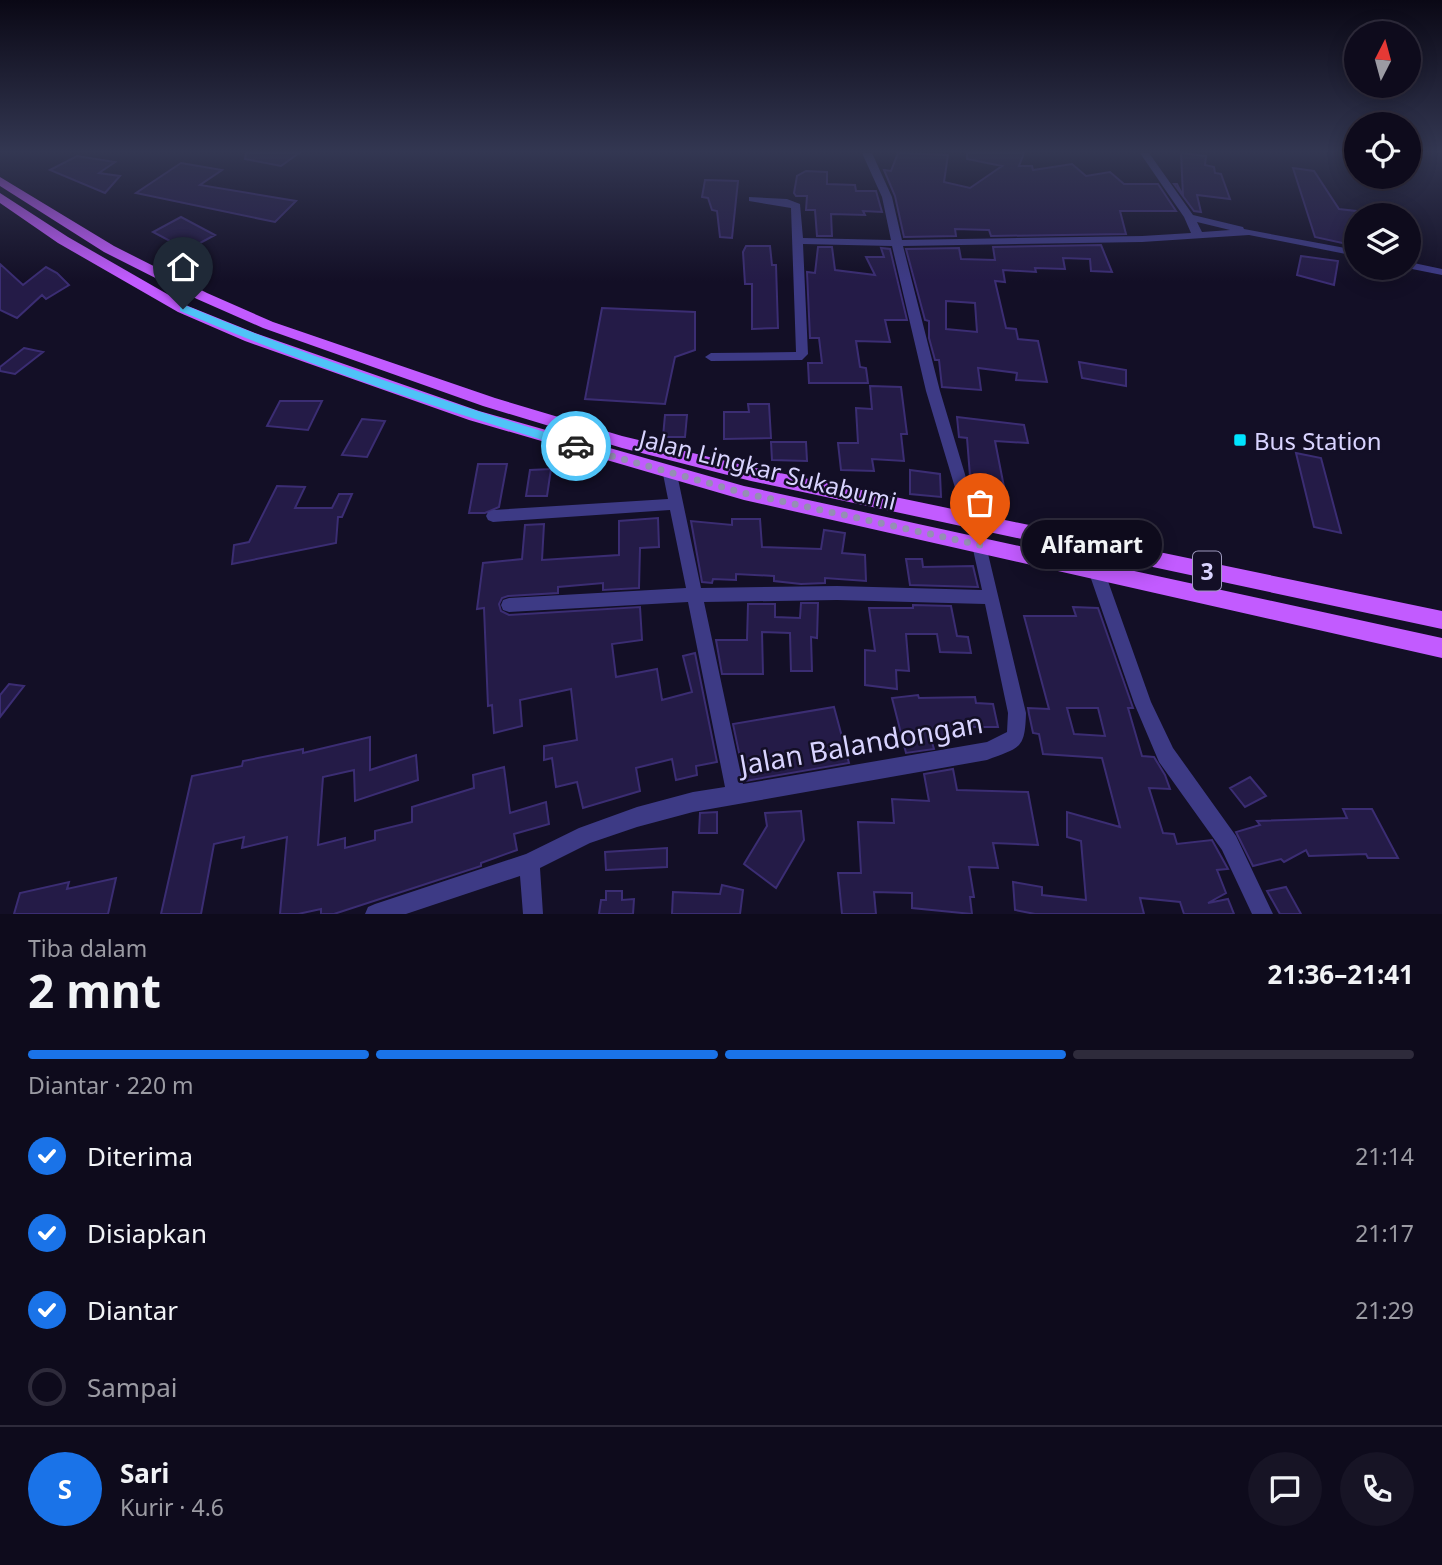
<!DOCTYPE html>
<html lang="id">
<meta charset="utf-8">
<style>
:root{--surface:#0e0b1c;--page:#171425;--text:#f1f3f6;--muted:#9b9ba3;--line:#2e2b3b;--accent:#1a73e8}
body{margin:0;font-family:"Noto Sans",sans-serif;background:var(--page);color:var(--text);height:100vh;display:flex;flex-direction:column;font-size:26px;white-space:nowrap}
*{box-sizing:border-box;margin:0}
p{font-size:23px;color:var(--muted)}
.icon{flex:none;width:38px;height:38px;fill:none;stroke:currentColor;stroke-width:2;stroke-linecap:round;stroke-linejoin:round}
.map{position:relative;height:914px;overflow:hidden}
.details{display:flex;flex-direction:column;background:var(--surface);flex:1}
.details>*{flex:none}
.needle{width:46px;rotate:6deg}
.fabs{position:absolute;left:1344px;top:21px;display:grid;gap:14px}
.fabs a{display:grid;place-items:center;width:77px;height:77px;border-radius:50%;background:var(--surface);box-shadow:0 4px 18px #0003,0 0 0 2px var(--line);font-size:35px}
.pin{position:absolute;display:grid;place-items:center;width:60px;height:60px;color:#fff;margin:-72px -30px;border-radius:50% 50% 50% 0;rotate:-45deg;box-shadow:0 0 7px #0007}
.pin .icon{rotate:45deg}
.courier{position:absolute;display:grid;place-items:center;width:70px;height:70px;margin:-35px;border:5px solid #4fc3f7;border-radius:50%;background:#fff;color:#222;box-shadow:0 2px 9px #0007}
.bubble{position:absolute;height:49px;border-radius:24px;background:var(--surface);box-shadow:0 4px 18px #0003,0 0 0 2px var(--line);font-size:23px;font-weight:700;line-height:49px;text-align:center}
.summary em{font-style:normal;font-weight:700}
.summary div{display:flex;flex-direction:column-reverse}
.summary{display:flex;align-items:center;justify-content:space-between;height:119px;padding:0 28px}
h1{font-size:46px;font-weight:700;line-height:52px}
.bar{display:grid;grid-template-columns:repeat(4,1fr);gap:10px 7px;align-content:center;height:84px;padding:0 28px}
.bar i{height:9px;border-radius:5px;background:var(--line)}
.bar .current{background:var(--accent)}
.bar p{grid-column:span 4}
.line{display:flex;align-items:center;gap:18px;padding:0 28px;border-top:2px solid var(--line)}
.line div{flex:1}
.round{display:grid;place-items:center;flex:none;width:74px;height:74px;border-radius:37px;background:var(--page)}
ol{padding:0 28px;list-style:none}
li{display:flex;align-items:center;gap:21px;height:77px}
li p{margin-inline-start:auto}
li .icon{padding:7px;border-radius:50%;background:var(--accent);color:#fff;stroke-width:4}
li:last-child{color:var(--muted)}
li i{width:38px;height:38px;border:4px solid var(--line);border-radius:50%}
.map>svg:first-child{display:block}
.building{fill:#241b47;stroke:#3b2d73;stroke-width:2;fill-rule:evenodd}
.lines{fill:none;stroke-linecap:round;stroke-linejoin:round}
.minor{fill:#3d3a85;fill-rule:evenodd}
.primary{fill:#c25bff;fill-rule:evenodd}
.route{fill:#4fc3f7}
.done{stroke:#948fb3;stroke-width:7;stroke-dasharray:0 12.6}
.poi-dot{fill:#00e5ff;stroke:#130f26;stroke-width:2.5}
.labels{text-anchor:middle;dominant-baseline:central;stroke-width:5;stroke-linejoin:round;paint-order:stroke}
.shield{fill:#130f26;stroke:#9e99be;stroke-width:2}
.shield-label{font-size:23px;font-weight:bold;fill:#d9d4ff}
.poi-label{font-size:24px;fill:#d9d4ff;stroke:#130f26;text-anchor:start}
.street-label{font-size:24px;fill:#d9d4ff;stroke:#130f26}
.near-street-label{font-size:28px;fill:#d9d4ff;stroke:#130f26}
</style>
<div class="map">
<svg width="1442" height="914" viewBox="0 0 1442 914">
<rect width="100%" height="100%" fill="#130f26"/>
<path class="building" d="M 246,153 L 299,153 L 281,166 L 245,159 Z
M 898,153 L 948,155 L 944,182 L 970,188 L 1002,166 L 967,159 L 967,153 L 1024,153 L 1019,166 L 1032,166 L 1033,170 L 1072,164 L 1086,176 L 1110,172 L 1124,184 L 1158,184 L 1176,211 L 1120,211 L 1126,234 L 991,236 L 989,230 L 955,229 L 956,236 L 904,237 L 895,196 L 884,170 L 891,171 Z
M 1181,153 L 1206,156 L 1205,165 L 1214,167 L 1215,173 L 1221,174 L 1230,199 L 1197,195 L 1201,212 L 1194,211 L 1174,184 L 1177,184 L 1183,196 Z
M 77,156 L 115,162 L 99,173 L 120,176 L 105,193 L 50,170 Z
M 181,163 L 222,170 L 200,185 L 296,201 L 275,222 L 136,193 Z
M 1293,168 L 1314,171 L 1339,209 L 1356,211 L 1356,246 L 1315,237 Z
M 806,171 L 827,172 L 827,184 L 855,185 L 856,191 L 876,191 L 882,212 L 863,211 L 865,215 L 831,214 L 832,236 L 817,236 L 815,210 L 806,210 L 807,196 L 796,196 L 794,193 L 797,176 Z
M 705,180 L 738,181 L 732,238 L 720,237 L 717,211 L 712,210 L 708,198 L 702,197 Z
M 181,217 L 215,235 L 187,250 L 153,232 Z
M 1101,245 L 1112,272 L 1091,271 L 1090,259 L 1063,258 L 1065,269 L 1035,268 L 1036,272 L 1003,270 L 1005,282 L 995,281 L 1006,328 L 1016,329 L 1018,339 L 1038,341 L 1047,382 L 1016,380 L 1017,373 L 978,368 L 981,390 L 942,387 L 939,360 L 935,360 L 929,338 L 929,321 L 925,320 L 906,249 L 959,248 L 961,259 L 995,260 L 993,247 ZM 946,301 L 975,303 L 977,332 L 946,329 Z
M 746,246 L 770,246 L 772,265 L 776,265 L 778,328 L 752,329 L 752,284 L 745,284 L 743,252 Z
M 818,247 L 832,247 L 835,270 L 875,275 L 866,257 L 884,257 L 881,248 L 890,249 L 907,320 L 885,320 L 890,342 L 856,341 L 860,367 L 866,368 L 868,383 L 809,383 L 808,363 L 822,363 L 819,338 L 810,338 L 807,272 L 815,273 Z
M 1301,256 L 1338,261 L 1334,285 L 1297,275 Z
M 0,264 L 23,285 L 46,267 L 57,273 L 69,285 L 46,299 L 42,295 L 17,318 L 0,310 Z
M 602,308 L 695,312 L 695,350 L 675,357 L 665,404 L 585,399 Z
M 24,348 L 43,352 L 15,374 L 0,371 L 0,367 Z
M 1079,362 L 1126,370 L 1126,386 L 1082,378 Z
M 870,386 L 901,387 L 907,434 L 901,434 L 904,461 L 872,459 L 874,471 L 841,470 L 838,443 L 858,443 L 856,408 L 872,409 Z
M 280,401 L 322,401 L 308,430 L 267,426 Z
M 748,404 L 769,404 L 771,438 L 724,439 L 724,412 L 749,412 Z
M 665,415 L 687,415 L 685,437 L 663,437 Z
M 957,417 L 1024,425 L 1028,443 L 995,441 L 1005,492 L 974,491 L 972,477 L 970,476 L 967,438 L 959,437 Z
M 362,419 L 385,421 L 367,457 L 342,455 Z
M 771,442 L 806,442 L 807,461 L 772,460 Z
M 1296,453 L 1321,458 L 1341,533 L 1314,527 Z
M 478,464 L 507,464 L 499,507 L 485,513 L 469,513 Z
M 551,469 L 547,496 L 526,496 L 530,470 Z
M 910,470 L 940,474 L 941,497 L 910,494 Z
M 277,486 L 305,487 L 295,508 L 332,508 L 339,494 L 352,494 L 342,517 L 338,517 L 336,543 L 232,564 L 234,545 L 249,542 Z
M 658,518 L 659,547 L 640,548 L 639,588 L 603,590 L 603,583 L 558,587 L 558,593 L 508,596 L 502,598 L 499,604 L 501,611 L 509,615 L 640,607 L 642,640 L 612,644 L 616,677 L 657,669 L 662,700 L 692,692 L 683,656 L 695,653 L 717,762 L 696,766 L 697,775 L 676,780 L 672,759 L 636,768 L 640,791 L 583,808 L 577,782 L 556,787 L 552,758 L 544,760 L 544,746 L 577,740 L 571,689 L 520,700 L 522,726 L 494,733 L 492,705 L 488,706 L 484,608 L 477,609 L 483,563 L 522,559 L 525,525 L 544,524 L 542,560 L 619,555 L 619,521 Z
M 732,519 L 760,519 L 762,547 L 821,549 L 824,530 L 845,533 L 842,553 L 865,555 L 866,581 L 825,578 L 825,583 L 801,584 L 774,581 L 774,576 L 736,574 L 736,580 L 713,579 L 712,583 L 702,582 L 691,521 L 732,525 Z
M 906,559 L 922,559 L 923,567 L 973,566 L 978,587 L 910,585 Z
M 801,603 L 818,603 L 817,638 L 811,637 L 812,671 L 791,671 L 790,633 L 762,632 L 763,674 L 722,674 L 716,640 L 747,640 L 748,604 L 775,604 L 775,617 L 800,618 Z
M 913,605 L 951,606 L 957,636 L 968,637 L 971,653 L 940,652 L 937,634 L 906,634 L 909,671 L 896,670 L 897,689 L 865,685 L 865,650 L 875,651 L 869,608 L 913,608 Z
M 1073,607 L 1098,608 L 1133,708 L 1128,708 L 1142,756 L 1154,757 L 1165,775 L 1170,789 L 1149,788 L 1163,833 L 1174,834 L 1177,844 L 1212,840 L 1228,869 L 1217,870 L 1226,893 L 1208,903 L 1228,899 L 1234,914 L 1184,914 L 1180,902 L 1140,898 L 1144,914 L 1035,914 L 1015,910 L 1013,882 L 1042,887 L 1042,895 L 1086,900 L 1081,841 L 1067,837 L 1067,812 L 1120,827 L 1102,758 L 1043,754 L 1039,734 L 1033,733 L 1029,714 L 1028,708 L 1049,709 L 1024,616 L 1076,616 ZM 1067,708 L 1098,708 L 1105,736 L 1074,734 Z
M 9,684 L 24,686 L 0,717 L 0,695 Z
M 918,695 L 919,698 L 975,697 L 976,703 L 993,704 L 998,727 L 953,727 L 956,737 L 931,739 L 934,749 L 906,753 L 892,698 Z
M 834,707 L 849,763 L 745,781 L 733,724 Z
M 370,737 L 370,770 L 416,755 L 418,780 L 355,801 L 354,770 L 323,777 L 318,845 L 345,838 L 345,848 L 375,840 L 375,831 L 412,822 L 412,807 L 474,788 L 473,775 L 504,767 L 510,813 L 546,802 L 549,824 L 514,834 L 517,850 L 481,863 L 481,866 L 334,914 L 321,914 L 321,909 L 298,914 L 280,914 L 287,837 L 242,848 L 244,837 L 214,844 L 201,914 L 161,914 L 192,776 L 242,766 L 243,761 L 303,749 L 303,753 Z
M 953,769 L 957,790 L 1028,792 L 1038,845 L 993,843 L 998,868 L 969,867 L 974,897 L 970,897 L 972,914 L 912,908 L 912,893 L 874,892 L 876,914 L 842,914 L 838,873 L 861,873 L 858,822 L 894,823 L 892,799 L 929,801 L 924,774 Z
M 1250,777 L 1266,796 L 1245,807 L 1230,788 Z
M 1343,809 L 1372,809 L 1398,858 L 1368,858 L 1366,854 L 1309,856 L 1306,850 L 1284,862 L 1281,859 L 1253,866 L 1236,832 L 1260,825 L 1257,821 L 1347,818 Z
M 801,811 L 804,840 L 776,888 L 744,864 L 767,826 L 765,813 Z
M 717,812 L 717,833 L 699,833 L 700,813 Z
M 667,848 L 667,867 L 606,870 L 605,852 Z
M 116,878 L 108,914 L 14,914 L 20,893 L 69,882 L 67,889 Z
M 722,885 L 743,890 L 740,914 L 672,914 L 673,892 L 720,894 Z
M 1286,887 L 1301,914 L 1280,914 L 1267,891 Z
M 606,891 L 622,891 L 622,900 L 634,899 L 633,914 L 599,914 L 601,900 L 606,900 Z"/>
<g class="lines">
<path class="minor" d="M 862,153 L 872,153 L 892,197 L 902,240 L 1142,236 L 1191,233 L 1184,217 L 1140,153 L 1149,153 L 1193,215 L 1243,227 L 1244,229 L 1356,250 L 1356,256 L 1249,235 L 1142,242 L 903,246 L 940,391 L 979,521 L 977,525 L 972,527 L 967,525 L 965,521 L 926,391 L 892,246 L 803,244 L 808,354 L 802,360 L 711,361 L 705,357 L 711,353 L 796,352 L 791,208 L 749,201 L 749,197 L 787,199 L 800,204 L 803,238 L 891,240 L 882,197 ZM 1197,222 L 1230,230 L 1202,232 Z
M 1409,262 L 1442,269 L 1442,275 L 1407,268 L 1409,268 Z
M 670,469 L 675,470 L 677,474 L 701,588 L 837,586 L 982,590 L 972,545 L 975,541 L 980,539 L 985,541 L 1026,713 C 1025,750 1020,747 987,760 L 693,812 L 637,827 L 590,843 L 540,868 L 543,914 L 523,914 L 520,876 L 406,914 L 365,914 L 368,907 L 375,904 L 526,854 L 579,828 L 637,807 L 693,792 L 725,787 L 688,602 L 509,612 L 503,610 L 501,605 L 503,600 L 509,598 L 686,588 L 670,510 L 493,522 L 488,520 L 486,516 L 488,512 L 493,510 L 668,499 L 663,474 L 665,470 ZM 837,600 L 985,604 L 1008,713 L 1007,732 L 987,742 L 743,784 L 704,602 Z
M 1096,563 L 1102,565 L 1104,570 L 1151,702 L 1173,748 L 1236,836 L 1273,914 L 1252,914 L 1222,850 L 1159,762 L 1134,703 L 1088,570 L 1090,565 Z"/>
<path class="primary" d="M 0,177 L 114,246 L 207,293 L 273,322 L 495,398 L 622,436 L 751,467 L 1442,611 L 1442,629 L 751,481 L 622,448 L 483,406 L 263,328 L 197,299 L 104,252 L 0,186 Z
M 0,193 L 68,237 L 188,306 L 255,333 L 479,411 L 744,486 L 1442,638 L 1442,658 L 744,500 L 469,420 L 245,341 L 178,312 L 58,243 L 0,203 Z"/>
</g>
<linearGradient id="sky" x2="0" y2="1"><stop stop-color="#0a0815"/><stop offset="0.54" stop-color="#333752"/><stop offset="1" stop-color="#333752" stop-opacity="0"/></linearGradient>
<rect width="1442" height="281" fill="url(#sky)"/>
<path class="route" d="M 180,306 L 187,306 C 315,360 447,402 580,443 L 582,446 L 576,450 C 442,410 309,366 180,311 Z"/>
<g class="lines">
<path class="done" d="M 576,446 L 744,493 L 980,545"/>
</g>
<rect class="poi-dot" x="1233" y="433" width="14" height="14" rx="3.5"/>
<g class="labels">
<rect class="shield" x="1193" y="551.5" width="28" height="39" rx="5"/>
<g class="shield-label">
<text x="1207" y="571">3</text>
</g>
<g class="poi-label">
<text x="1254" y="440">Bus Station</text>
</g>
<g class="street-label">
<text transform="translate(768 469) rotate(14)">Jalan Lingkar Sukabumi</text>
</g>
<g class="near-street-label">
<text transform="translate(861 743) rotate(-10)">Jalan Balandongan</text>
</g>
</g>
</svg>
<div class="fabs">
<a><svg class="needle" viewBox="-14 -14 28 28"><path d="M0-13l5 13h-10z" fill="#e53935"/><path d="M0 13l5-13h-10z" fill="#9b9ba3"/></svg></a>
<a><svg class="icon" aria-label="locate" viewBox="0 0 24 24"><circle cx="12" cy="12" r="6"/><path d="M12 2v4M12 18v4M2 12h4M18 12h4"/></svg></a>
<a><svg class="icon" aria-label="layers" viewBox="0 0 24 24"><path d="M12 4l9 5-9 5-9-5zM3 14l9 5 9-5"/></svg></a>
</div>
<div class="pin" style="left:980px;top:545px;background:#ea580c"><svg class="icon" aria-label="bag" viewBox="0 0 24 24"><path d="M5 8h14l-1 12H6zM9 8a3 3 0 0 1 6 0"/></svg></div>
<div class="pin" style="left:183px;top:309px;background:#1f2937"><svg class="icon" aria-label="home" viewBox="0 0 24 24"><path d="M3 11l9-7 9 7M6 9v11h12V9"/></svg></div>
<div class="courier" style="left:576px;top:446px"><svg class="icon" aria-label="car" viewBox="0 0 24 24"><path d="M5 17H2v-5l4-1 3-4h7l3 4 3 1v5h-3M9 17h6M6 11h13"/><circle cx="7" cy="17" r="2"/><circle cx="17" cy="17" r="2"/></svg></div>
<div class="bubble" style="left:1022px;top:520px;width:140px">Alfamart</div>
</div>
<section class="details">
<div class="summary"><div><h1>2 mnt</h1><p>Tiba dalam</p></div><em>21:36–21:41</em></div>
<div class="bar"><i class="current"></i><i class="current"></i><i class="current"></i><i></i><p>Diantar · 220 m</p></div>
<ol>
<li><svg class="icon" aria-label="check" viewBox="0 0 24 24"><path d="M5 12l5 5 9-10"/></svg>Diterima<p>21:14</p></li>
<li><svg class="icon" aria-label="check" viewBox="0 0 24 24"><path d="M5 12l5 5 9-10"/></svg>Disiapkan<p>21:17</p></li>
<li><svg class="icon" aria-label="check" viewBox="0 0 24 24"><path d="M5 12l5 5 9-10"/></svg>Diantar<p>21:29</p></li>
<li><i></i>Sampai</li>
</ol>
<div class="line" style="height:126px"><b class="round" style="background:var(--accent);color:#fff">S</b><div><b>Sari</b><p>Kurir · 4.6</p></div><a class="round"><svg class="icon" aria-label="chat" viewBox="0 0 24 24"><path d="M4 5h16v11H9l-5 4z"/></svg></a><a class="round"><svg class="icon" aria-label="phone" viewBox="0 0 24 24"><path d="M5 4h4l2 5-3 2q2 4 5 5l2-3 5 2v4C11 20 4 13 5 4z"/></svg></a></div>
</section>
